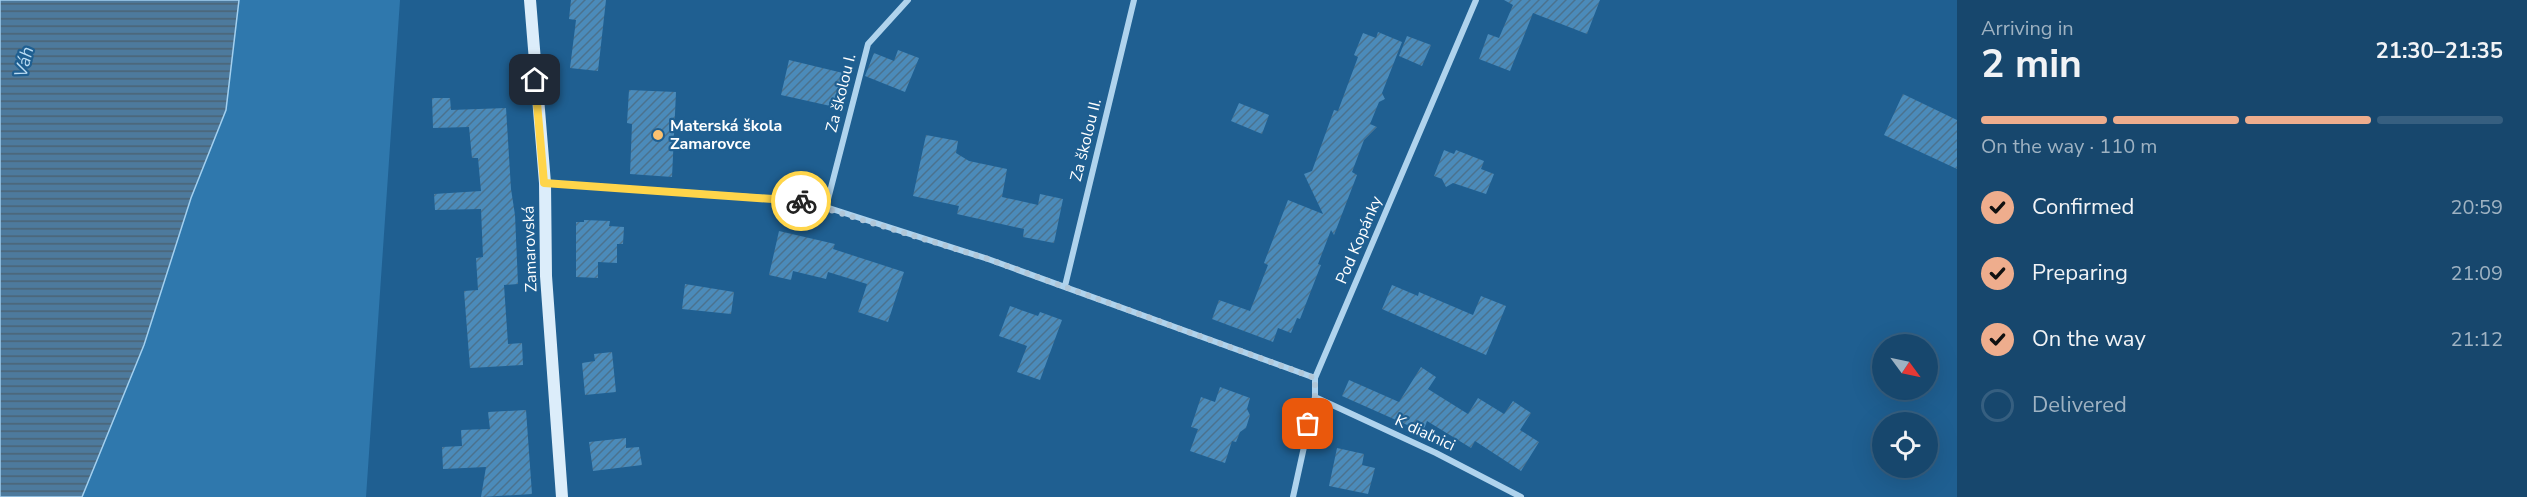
<!DOCTYPE html>
<meta charset="utf-8">
<style>
:root{--surface:#17476d;--page:#245175;--text:#f1f3f6;--muted:#9eb2c2;--line:#365f80;--accent:#eead8d}
body{margin:0;font-family:"Nunito Sans",sans-serif;background:var(--page);color:var(--text);height:100vh;display:flex;flex-direction:column;font-size:22px;white-space:nowrap}
*{box-sizing:border-box;margin:0}
p{font-size:20px;color:var(--muted)}
.icon{flex:none;width:33px;height:33px;fill:none;stroke:currentColor;stroke-width:2;stroke-linecap:round;stroke-linejoin:round}
.map{position:relative;flex:1;overflow:hidden}
.sheet{display:flex;flex-direction:column;background:var(--surface);width:570px}
.sheet>*{flex:none}
.needle{width:39px;rotate:123deg}
.buttons{position:absolute;left:1872px;top:334px;display:grid;gap:12px}
.buttons a{display:grid;place-items:center;width:66px;height:66px;border-radius:50%;background:var(--surface);box-shadow:0 6px 24px #0002,0 0 0 2px var(--line);font-size:30px}
.pin{position:absolute;display:grid;place-items:center;width:51px;height:51px;color:#fff;margin:-26px;border-radius:12px;box-shadow:0 3px 9px #0006}
.courier{position:absolute;display:grid;place-items:center;width:60px;height:60px;margin:-30px;border:4px solid #ffd54a;border-radius:50%;background:#fff;color:#222;box-shadow:0 2px 8px #0007}
.headline em{font-style:normal;font-weight:700}
.headline div{display:flex;flex-direction:column-reverse}
.headline{display:flex;align-items:center;justify-content:space-between;height:102px;padding:0 24px}
h1{font-size:39px;font-weight:700;line-height:45px}
.bar{display:grid;grid-template-columns:repeat(4,1fr);gap:9px 6px;align-content:center;height:72px;padding:0 24px}
.bar i{height:8px;border-radius:4px;background:var(--line)}
.bar .selected{background:var(--accent)}
.bar p{grid-column:span 4}
ol{padding:0 24px;list-style:none}
li{display:flex;align-items:center;gap:18px;height:66px}
li p{margin-inline-start:auto}
li .icon{padding:6px;border-radius:50%;background:var(--accent);color:#111;stroke-width:4}
li:last-child{color:var(--muted)}
li i{width:33px;height:33px;border:3px solid var(--line);border-radius:50%}
main{display:flex;flex:1;min-height:0}
.map>svg:first-child{display:block}
.grass{fill:#2f78ad}
.water{fill:url(#water-rules);stroke:#a3d0ef;stroke-width:1.5}
.building{fill:url(#building-hatch)}
.lines{fill:none;stroke-linecap:round;stroke-linejoin:round}
.street{stroke:#afd3ed;stroke-width:6}
.secondary{stroke:#dcedfa;stroke-width:12}
.done{stroke:#b1c7d8;stroke-width:6;stroke-dasharray:0 10.8}
.route{stroke:#ffd54a;stroke-width:8}
.poi-dot{fill:#fcc16f;stroke:#1f5f91;stroke-width:2}
.labels{text-anchor:middle;dominant-baseline:central;stroke-width:4.5;stroke-linejoin:round;paint-order:stroke}
.street-label{font-size:16px;fill:#fff;stroke:#1f5f91}
.poi-label{font-size:16px;font-weight:bold;fill:#fff;stroke:#1f5f91;text-anchor:start}
.water-label{font-size:18px;font-style:italic;fill:#bbddf4;stroke:#1f5f91}
</style>
<main>
<div class="map">
<svg width="1957" height="497" viewBox="0 0 1957 497">
<defs>
<pattern id="water-rules" width="6" height="5" patternUnits="userSpaceOnUse" patternTransform="scale(1.5)"><rect width="6" height="5" fill="#4d7a9d"/><path d="M0 2.5h6" fill="none" stroke="#4c6374"/></pattern>
<pattern id="building-hatch" width="6" height="6" patternUnits="userSpaceOnUse" patternTransform="scale(1.5)"><rect width="6" height="6" fill="#4b8bba"/><path d="M-1 1l2-2M0 6l6-6M5 7l2-2" fill="none" stroke="#4b728e"/></pattern>
</defs>
<rect width="100%" height="100%" fill="#1f5f91"/>
<path class="grass" d="M 239,0 L 400,0 L 366,497 L 82,497 L 144,345 L 191,198 L 226,110 Z"/>
<path class="water" d="M 0,0 L 239,0 L 226,110 L 191,198 L 144,345 L 82,497 L 0,497 Z"/>
<path class="building" d="M 571,0 L 606,0 L 598,71 L 570,68 L 576,20 L 569,19 Z
M 1504,0 L 1600,0 L 1587,34 L 1533,13 L 1510,71 L 1479,59 L 1488,34 L 1499,38 L 1513,5 Z
M 1378,32 L 1402,42 L 1382,93 L 1385,99 L 1379,102 L 1370,124 L 1377,127 L 1364,140 L 1352,172 L 1357,175 L 1334,235 L 1331,230 L 1318,264 L 1321,265 L 1300,319 L 1297,318 L 1291,333 L 1278,328 L 1273,342 L 1212,319 L 1219,300 L 1250,311 L 1268,265 L 1264,263 L 1288,200 L 1323,214 L 1304,174 L 1312,171 L 1334,110 L 1338,111 L 1358,57 L 1354,55 L 1363,33 L 1376,38 Z
M 1407,36 L 1431,45 L 1422,66 L 1399,56 Z
M 898,50 L 919,58 L 905,92 L 865,76 L 874,53 L 894,61 Z
M 789,60 L 843,73 L 835,107 L 781,95 Z
M 629,90 L 676,92 L 672,177 L 630,174 L 632,124 L 627,123 Z
M 1903,94 L 1957,120 L 1957,169 L 1884,135 Z
M 432,98 L 450,98 L 451,110 L 506,108 L 511,189 L 515,215 L 518,284 L 504,285 L 508,344 L 522,343 L 523,365 L 470,368 L 464,291 L 478,290 L 476,258 L 483,257 L 481,209 L 435,210 L 434,194 L 481,191 L 478,158 L 472,158 L 469,127 L 433,128 Z
M 1239,103 L 1269,115 L 1262,134 L 1231,121 Z
M 926,135 L 958,141 L 956,153 L 969,161 L 1007,169 L 1002,197 L 1038,205 L 1040,194 L 1063,199 L 1054,243 L 1023,237 L 1024,229 L 957,214 L 959,206 L 913,196 Z
M 1444,150 L 1454,154 L 1456,150 L 1484,161 L 1481,169 L 1494,174 L 1486,194 L 1453,183 L 1446,187 L 1442,179 L 1434,176 Z
M 584,220 L 610,221 L 609,226 L 624,227 L 623,244 L 617,244 L 617,263 L 598,262 L 598,278 L 576,277 L 576,222 L 584,222 Z
M 779,231 L 835,244 L 833,249 L 904,272 L 888,322 L 858,312 L 867,284 L 828,272 L 826,279 L 793,271 L 791,280 L 769,275 Z
M 685,284 L 734,292 L 731,314 L 682,309 Z
M 1392,285 L 1418,296 L 1419,292 L 1473,315 L 1481,296 L 1506,306 L 1486,355 L 1382,309 Z
M 1010,306 L 1038,316 L 1040,312 L 1062,320 L 1040,380 L 1017,372 L 1027,346 L 999,336 Z
M 612,352 L 616,392 L 585,395 L 582,363 L 595,361 L 594,354 Z
M 1421,367 L 1436,377 L 1428,389 L 1468,414 L 1478,398 L 1504,414 L 1513,401 L 1531,413 L 1520,430 L 1539,442 L 1521,471 L 1475,441 L 1471,448 L 1427,421 L 1423,432 L 1342,396 L 1349,380 L 1399,402 Z
M 1220,387 L 1250,398 L 1247,409 L 1250,415 L 1246,428 L 1240,432 L 1236,442 L 1232,441 L 1225,463 L 1190,451 L 1198,429 L 1191,427 L 1201,397 L 1215,402 Z
M 526,410 L 532,494 L 481,497 L 486,467 L 443,469 L 442,447 L 462,446 L 461,430 L 490,429 L 488,412 Z
M 626,438 L 626,448 L 639,447 L 642,465 L 593,471 L 589,442 Z
M 1337,448 L 1364,454 L 1362,465 L 1375,468 L 1368,494 L 1329,486 Z"/>
<g class="lines">
<path class="street" d="M 545,183 L 807,201 L 988,259 L 1315,378
M 826,207 L 868,44 L 908,0
M 1065,286 L 1134,0
M 1315,397 L 1436,453 L 1521,497
M 1293,497 L 1315,397 L 1315,378 L 1476,0"/>
<path class="secondary" d="M 530,0 L 545,183 L 546,276 L 562,497"/>
</g>
<g class="lines">
<path class="done" d="M 801,201 L 988,259 L 1315,378 L 1315,397 L 1308,424"/>
<path class="route" d="M 535,80 L 544,183 L 801,201"/>
</g>
<circle class="poi-dot" cx="658" cy="135" r="6"/>
<g class="labels">
<g class="street-label">
<text transform="translate(841 93) rotate(-76)">Za školou I.</text>
<text transform="translate(1086 140) rotate(-76)">Za školou II.</text>
<text transform="translate(1359 240) rotate(-67)">Pod Kopánky</text>
<text transform="translate(530 249) rotate(-92)">Zamarovská</text>
<text transform="translate(1425 433) rotate(25)">K diaľnici</text>
</g>
<g class="poi-label">
<text x="670" y="126">Materská škola<tspan x="670" dy="18">Zamarovce</tspan></text>
</g>
<g class="water-label">
<text transform="translate(24 62) rotate(-76)">Váh</text>
</g>
</g>
</svg>
<div class="buttons">
<a><svg class="needle" viewBox="-14 -14 28 28"><path d="M0-13l5 13h-10z" fill="#e53935"/><path d="M0 13l5-13h-10z" fill="#9eb2c2"/></svg></a>
<a><svg class="icon" aria-label="locate" viewBox="0 0 24 24"><circle cx="12" cy="12" r="6"/><path d="M12 2v4M12 18v4M2 12h4M18 12h4"/></svg></a>
</div>
<div class="pin" style="left:1308px;top:424px;background:#ea580c"><svg class="icon" aria-label="bag" viewBox="0 0 24 24"><path d="M5 8h14l-1 12H6zM9 8a3 3 0 0 1 6 0"/></svg></div>
<div class="pin" style="left:535px;top:80px;background:#1f2937"><svg class="icon" aria-label="home" viewBox="0 0 24 24"><path d="M3 11l9-7 9 7M6 9v11h12V9"/></svg></div>
<div class="courier" style="left:801px;top:201px"><svg class="icon" aria-label="bike" viewBox="0 0 24 24"><circle cx="6" cy="16" r="4"/><circle cx="18" cy="16" r="4"/><path d="M6 16l4-8h5l3 8M10 8l3 8H6M13 5h3"/></svg></div>
</div>
<section class="sheet">
<div class="headline"><div><h1>2 min</h1><p>Arriving in</p></div><em>21:30–21:35</em></div>
<div class="bar"><i class="selected"></i><i class="selected"></i><i class="selected"></i><i></i><p>On the way · 110 m</p></div>
<ol>
<li><svg class="icon" aria-label="check" viewBox="0 0 24 24"><path d="M5 12l5 5 9-10"/></svg>Confirmed<p>20:59</p></li>
<li><svg class="icon" aria-label="check" viewBox="0 0 24 24"><path d="M5 12l5 5 9-10"/></svg>Preparing<p>21:09</p></li>
<li><svg class="icon" aria-label="check" viewBox="0 0 24 24"><path d="M5 12l5 5 9-10"/></svg>On the way<p>21:12</p></li>
<li><i></i>Delivered</li>
</ol>
</section>
</main>
